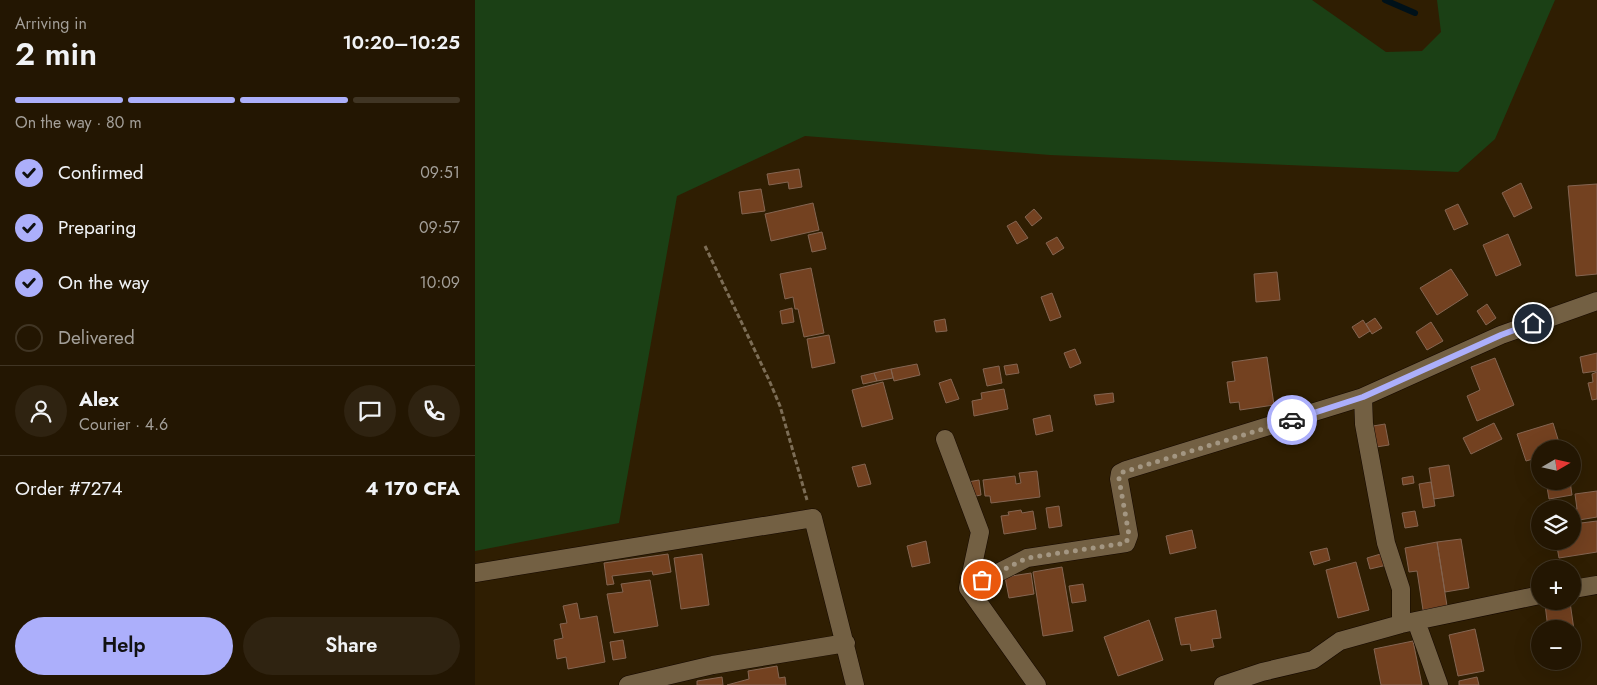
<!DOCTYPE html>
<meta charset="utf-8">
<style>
:root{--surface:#231602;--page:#2f2311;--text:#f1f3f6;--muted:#a39f99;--line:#403524;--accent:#acaffb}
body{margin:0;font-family:Jost,sans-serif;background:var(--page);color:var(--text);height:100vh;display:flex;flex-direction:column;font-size:19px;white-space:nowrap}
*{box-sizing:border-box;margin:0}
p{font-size:16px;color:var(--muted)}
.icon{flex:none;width:28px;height:28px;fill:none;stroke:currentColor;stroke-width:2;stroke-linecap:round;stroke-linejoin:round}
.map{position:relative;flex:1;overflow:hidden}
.panel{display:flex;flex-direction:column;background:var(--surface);width:475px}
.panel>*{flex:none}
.needle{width:32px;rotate:81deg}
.fabs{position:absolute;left:1056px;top:440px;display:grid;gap:10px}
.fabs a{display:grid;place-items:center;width:50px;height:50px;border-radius:50%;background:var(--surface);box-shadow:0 5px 20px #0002,0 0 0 1px var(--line);font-size:25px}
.pin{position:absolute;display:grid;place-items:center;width:42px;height:42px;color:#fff;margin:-21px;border:2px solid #fff;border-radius:50%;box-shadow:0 1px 5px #0007}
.courier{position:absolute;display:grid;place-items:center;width:50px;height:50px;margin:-25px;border:4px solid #acaffb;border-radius:50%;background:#fff;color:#222;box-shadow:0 1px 6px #0007}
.summary em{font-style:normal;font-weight:600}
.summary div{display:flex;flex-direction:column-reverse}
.summary{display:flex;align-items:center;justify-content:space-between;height:85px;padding:0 15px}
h1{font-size:32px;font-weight:600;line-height:38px}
.bar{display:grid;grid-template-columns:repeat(4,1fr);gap:8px 5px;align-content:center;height:60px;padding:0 15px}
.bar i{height:6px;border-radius:4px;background:var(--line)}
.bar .current{background:var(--accent)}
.bar p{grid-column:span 4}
.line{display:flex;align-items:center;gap:12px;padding:0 15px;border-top:1px solid var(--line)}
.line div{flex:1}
.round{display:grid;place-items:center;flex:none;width:52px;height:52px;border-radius:26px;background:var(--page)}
ol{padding:0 15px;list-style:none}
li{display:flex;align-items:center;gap:15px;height:55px}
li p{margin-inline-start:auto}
li .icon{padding:5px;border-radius:50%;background:var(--accent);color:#111;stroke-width:4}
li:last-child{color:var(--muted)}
li i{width:28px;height:28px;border:2px solid var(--line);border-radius:50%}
.primary-button{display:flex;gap:10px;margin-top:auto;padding:10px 15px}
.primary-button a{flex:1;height:58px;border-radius:30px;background:var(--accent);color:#111;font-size:20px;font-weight:600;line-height:58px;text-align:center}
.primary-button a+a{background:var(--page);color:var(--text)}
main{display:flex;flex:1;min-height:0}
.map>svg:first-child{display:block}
.green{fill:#1b4015}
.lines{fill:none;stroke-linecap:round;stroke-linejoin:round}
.stream{stroke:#001119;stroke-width:6}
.building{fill:#734120;stroke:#846552}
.street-casing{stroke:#150800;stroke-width:19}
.path{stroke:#7c6d56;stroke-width:3;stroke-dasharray:5 2.5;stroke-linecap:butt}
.street{stroke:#736043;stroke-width:18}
.done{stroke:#a39682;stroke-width:5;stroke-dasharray:0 9}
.route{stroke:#acaffb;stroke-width:6}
</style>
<main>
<section class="panel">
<div class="summary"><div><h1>2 min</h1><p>Arriving in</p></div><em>10:20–10:25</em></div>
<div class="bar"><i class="current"></i><i class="current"></i><i class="current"></i><i></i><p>On the way · 80 m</p></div>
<ol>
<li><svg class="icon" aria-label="check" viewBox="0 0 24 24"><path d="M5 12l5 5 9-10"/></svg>Confirmed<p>09:51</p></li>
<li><svg class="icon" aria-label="check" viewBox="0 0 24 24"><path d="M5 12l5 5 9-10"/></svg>Preparing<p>09:57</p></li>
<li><svg class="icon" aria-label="check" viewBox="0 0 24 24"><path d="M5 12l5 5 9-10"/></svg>On the way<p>10:09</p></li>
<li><i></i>Delivered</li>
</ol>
<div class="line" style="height:90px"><a class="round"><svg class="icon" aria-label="person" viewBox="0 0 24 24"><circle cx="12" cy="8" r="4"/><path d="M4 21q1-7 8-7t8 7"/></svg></a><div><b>Alex</b><p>Courier · 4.6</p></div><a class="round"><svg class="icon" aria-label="chat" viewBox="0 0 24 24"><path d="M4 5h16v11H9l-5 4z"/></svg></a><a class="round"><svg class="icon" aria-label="phone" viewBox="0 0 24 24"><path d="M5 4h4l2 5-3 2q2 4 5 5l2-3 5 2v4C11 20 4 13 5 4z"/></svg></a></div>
<div class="line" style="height:65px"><div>Order #7274</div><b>4 170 CFA</b></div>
<div class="primary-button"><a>Help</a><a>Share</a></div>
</section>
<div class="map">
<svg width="1122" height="685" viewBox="0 0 1122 685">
<rect width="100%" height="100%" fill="#2f1e02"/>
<path class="green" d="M 0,0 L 837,0 L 911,52 L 947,51 L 966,32 L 962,0 L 1080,0 L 1020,139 L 983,172 L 575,155 L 330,136 L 202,196 L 144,523 L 0,551 Z"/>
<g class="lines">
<path class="stream" d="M 910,0 L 940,13"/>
</g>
<path class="building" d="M 324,169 L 327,187 L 314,189 L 313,182 L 294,185 L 292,174 Z
M 1046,183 L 1057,208 L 1039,217 L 1027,193 Z
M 1122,184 L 1122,274 L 1101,276 L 1093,186 Z
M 286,189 L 290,211 L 267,214 L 264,192 Z
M 338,203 L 344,230 L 296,241 L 290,214 Z
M 983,204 L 993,224 L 979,230 L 970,210 Z
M 559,209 L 567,218 L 557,226 L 550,217 Z
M 541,221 L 553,238 L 542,244 L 532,226 Z
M 347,232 L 351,249 L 337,252 L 333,235 Z
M 1033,234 L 1046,265 L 1021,276 L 1008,245 Z
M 582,237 L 589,248 L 578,255 L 571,243 Z
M 336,268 L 349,333 L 329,337 L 323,309 L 320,309 L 318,297 L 310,299 L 305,274 Z
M 976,269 L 993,295 L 962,315 L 945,288 Z
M 802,272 L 805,300 L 781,302 L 779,274 Z
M 577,293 L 586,317 L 575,321 L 566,297 Z
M 1012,304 L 1021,318 L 1011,325 L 1002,311 Z
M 317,308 L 319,322 L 307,324 L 305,311 Z
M 900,318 L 907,328 L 897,334 L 891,324 Z
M 470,319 L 472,331 L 461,332 L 459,321 Z
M 888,320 L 895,331 L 884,338 L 877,327 Z
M 956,322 L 968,341 L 952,350 L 941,332 Z
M 354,335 L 360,363 L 337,368 L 332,339 Z
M 600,349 L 606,363 L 595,368 L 589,353 Z
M 1122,353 L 1122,371 L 1108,373 L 1105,357 Z
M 792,357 L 799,405 L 765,410 L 764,402 L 755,403 L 752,382 L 760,381 L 757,362 Z
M 1020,358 L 1039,405 L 1002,421 L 992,396 L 1005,390 L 996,367 Z
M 442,364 L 445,375 L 419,381 L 416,369 Z
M 542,364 L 544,373 L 531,375 L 529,366 Z
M 524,366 L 527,383 L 512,386 L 508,369 Z
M 416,369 L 418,378 L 402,381 L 399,373 Z
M 1122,372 L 1122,399 L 1117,400 L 1113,383 L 1118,382 L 1117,374 Z
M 399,373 L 402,381 L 388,384 L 386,376 Z
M 476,379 L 484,399 L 471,403 L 464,383 Z
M 408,382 L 418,419 L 387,427 L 377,390 Z
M 529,389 L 533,409 L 499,416 L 497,401 L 507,399 L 506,393 Z
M 638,393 L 639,402 L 621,405 L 619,395 Z
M 575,415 L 578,431 L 561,435 L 558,419 Z
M 1019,423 L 1027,439 L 996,454 L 988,438 Z
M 1078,423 L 1086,449 L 1065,449 L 1065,457 L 1051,461 L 1042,434 Z
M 910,424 L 914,445 L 901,447 L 898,426 Z
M 390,464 L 396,484 L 383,487 L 377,467 Z
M 974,465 L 979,496 L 959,499 L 954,468 Z
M 562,471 L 565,497 L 516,503 L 515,496 L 510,496 L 508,480 L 540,476 L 541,484 L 546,483 L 544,473 Z
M 938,476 L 939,483 L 928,485 L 927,478 Z
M 504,480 L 506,495 L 496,497 L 493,482 Z
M 1071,481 L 1095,481 L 1097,495 L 1074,499 Z
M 956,482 L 960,506 L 948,508 L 944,484 Z
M 1122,491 L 1122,517 L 1098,521 L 1098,510 L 1102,509 L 1100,494 Z
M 584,506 L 587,526 L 574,528 L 571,508 Z
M 546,510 L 547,513 L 558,511 L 561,529 L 529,534 L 526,516 L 534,515 L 533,512 Z
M 940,511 L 943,526 L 930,528 L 927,513 Z
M 1122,521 L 1122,552 L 1084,558 L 1081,541 L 1098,541 L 1098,524 Z
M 717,530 L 721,548 L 695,554 L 691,536 Z
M 986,539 L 994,588 L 970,592 L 962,542 Z
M 451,541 L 455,563 L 437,567 L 432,546 Z
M 962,542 L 972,606 L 948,610 L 942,571 L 934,572 L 930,548 Z
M 852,548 L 855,560 L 839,565 L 835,552 Z
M 909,553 L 912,565 L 895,569 L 892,558 Z
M 193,554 L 196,572 L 178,575 L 177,571 L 137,576 L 139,584 L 132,585 L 129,563 Z
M 227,554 L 234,605 L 206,609 L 199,558 Z
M 881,562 L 894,610 L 863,618 L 851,570 Z
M 587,567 L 598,631 L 568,636 L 558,572 Z
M 556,573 L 559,594 L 534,598 L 530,577 Z
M 175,580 L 183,626 L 139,633 L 132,594 L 148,592 L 146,584 Z
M 608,584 L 611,601 L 597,603 L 594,586 Z
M 1095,602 L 1099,630 L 1073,629 L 1070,604 Z
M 102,603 L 105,619 L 122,616 L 130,662 L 93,669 L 91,657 L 82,659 L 79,640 L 88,638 L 85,624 L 92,623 L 88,606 Z
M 741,610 L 746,638 L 737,639 L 739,647 L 716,651 L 715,644 L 706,645 L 700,618 Z
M 674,620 L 688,660 L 643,676 L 629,637 Z
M 1000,629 L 1009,671 L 983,676 L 974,635 Z
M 148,640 L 151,658 L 138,660 L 135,642 Z
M 938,641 L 947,685 L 906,685 L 899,649 Z
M 302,666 L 304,678 L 310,677 L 311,685 L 252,685 L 274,679 L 273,671 Z
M 247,677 L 248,685 L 222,685 L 222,681 Z
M 1002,677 L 1004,685 L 984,685 L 984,681 Z"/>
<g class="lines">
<defs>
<path id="street" d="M 888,397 L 889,424 L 911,543 L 926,589 L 926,624
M 470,439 L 505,532 L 493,588 L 562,685
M 0,573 L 338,518 L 380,685
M 493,588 L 552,558 L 651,543 L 654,535 L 644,479 L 645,473 L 651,470 L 888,397 L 1026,335 L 1122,301
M 1098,589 L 1122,585
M 941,621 L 964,685
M 153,685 L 238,665 L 371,643
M 748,685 L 787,672 L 838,660 L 865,641 L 926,624 L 1065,595"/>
</defs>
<use href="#street" class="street-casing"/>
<path class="path" d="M 230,246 L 294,380 L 305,406 L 332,500"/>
<use href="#street" class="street"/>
</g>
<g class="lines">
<path class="done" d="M 507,580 L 552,558 L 651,543 L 654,535 L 644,479 L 645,473 L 817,420"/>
<path class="route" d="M 817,420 L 888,397 L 1026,335 L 1058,323"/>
</g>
</svg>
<div class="fabs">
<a><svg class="needle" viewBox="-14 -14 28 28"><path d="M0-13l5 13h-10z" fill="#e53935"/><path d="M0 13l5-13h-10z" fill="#a39f99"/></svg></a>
<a><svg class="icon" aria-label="layers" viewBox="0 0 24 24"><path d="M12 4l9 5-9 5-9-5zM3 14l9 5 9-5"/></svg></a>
<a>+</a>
<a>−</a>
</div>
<div class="pin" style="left:507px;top:580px;background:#ea580c"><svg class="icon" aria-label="bag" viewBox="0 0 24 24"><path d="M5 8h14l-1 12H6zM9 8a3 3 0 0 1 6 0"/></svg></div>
<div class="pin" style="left:1058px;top:323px;background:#1f2937"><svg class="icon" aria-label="home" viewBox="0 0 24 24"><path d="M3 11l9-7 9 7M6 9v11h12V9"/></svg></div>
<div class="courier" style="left:817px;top:420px"><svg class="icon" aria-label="car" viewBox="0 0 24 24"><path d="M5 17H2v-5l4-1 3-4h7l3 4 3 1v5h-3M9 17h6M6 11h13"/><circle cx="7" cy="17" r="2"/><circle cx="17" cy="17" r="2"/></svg></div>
</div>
</main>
